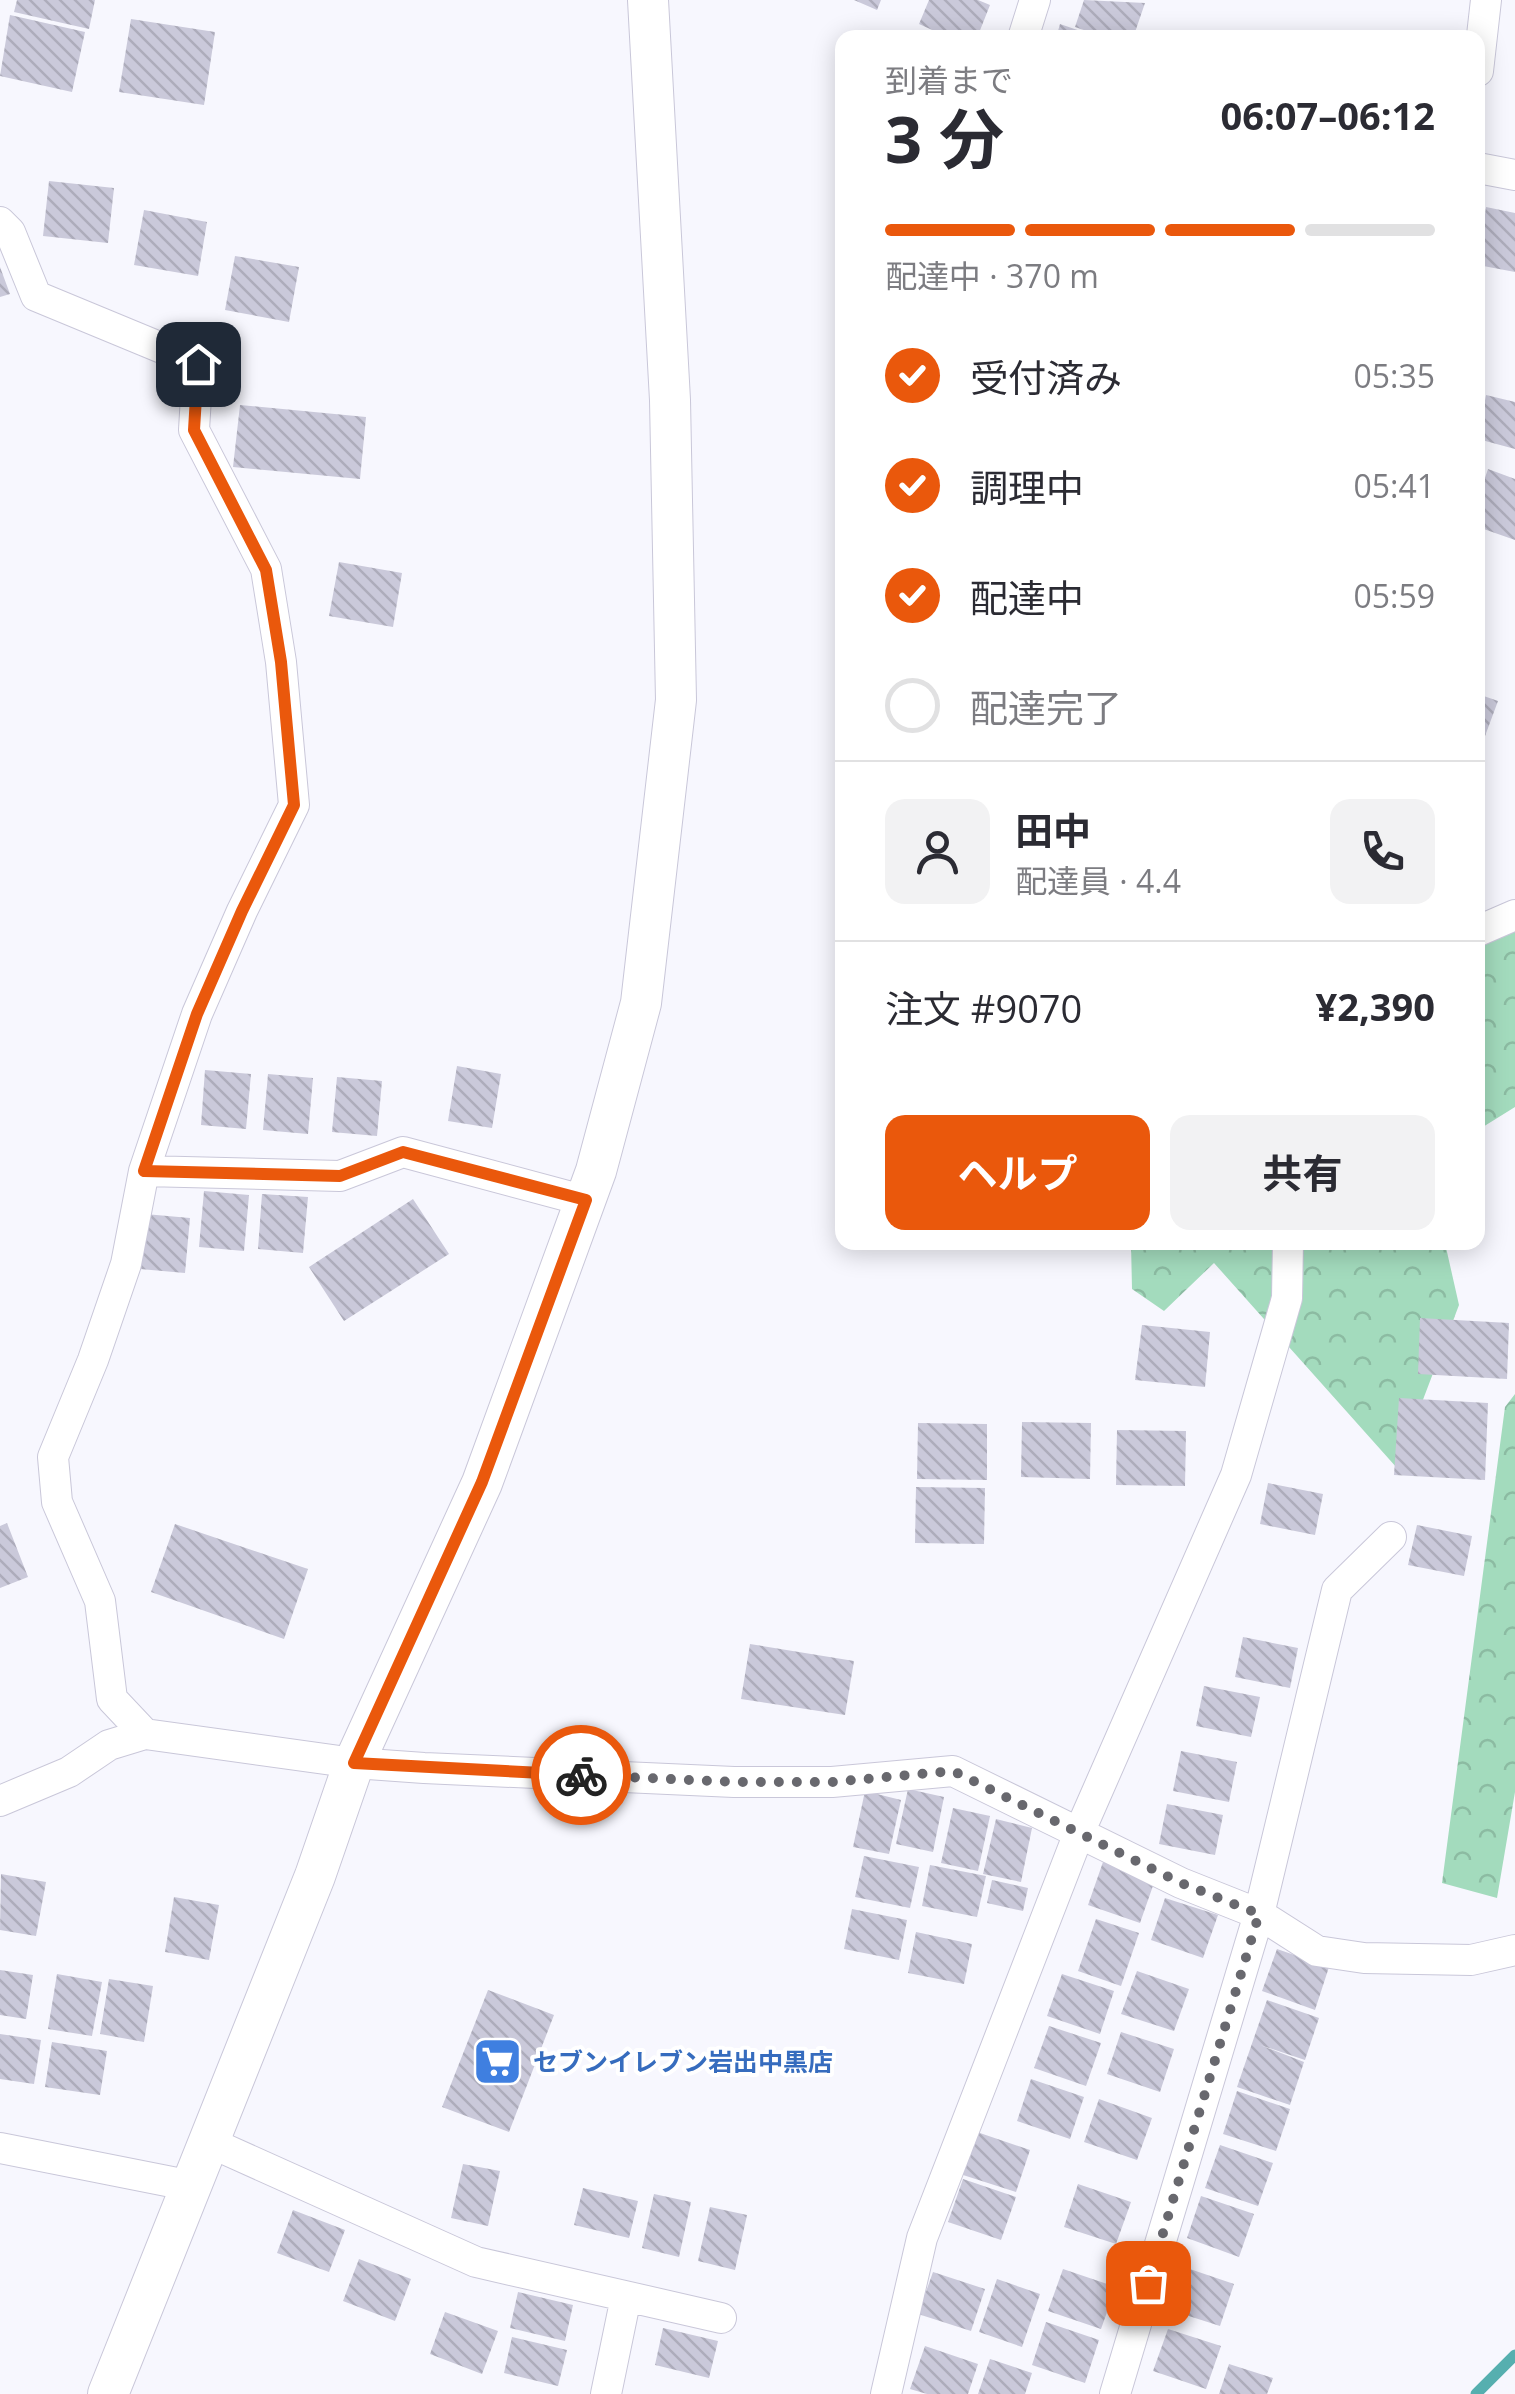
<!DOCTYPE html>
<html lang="ja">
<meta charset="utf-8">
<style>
:root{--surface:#fff;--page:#f2f2f3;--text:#2b2b33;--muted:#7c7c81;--line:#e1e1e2;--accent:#ea580c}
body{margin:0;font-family:"Open Sans","Noto Sans JP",sans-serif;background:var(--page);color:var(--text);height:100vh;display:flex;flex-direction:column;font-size:38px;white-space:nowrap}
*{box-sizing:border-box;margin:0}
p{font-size:32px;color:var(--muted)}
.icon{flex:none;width:55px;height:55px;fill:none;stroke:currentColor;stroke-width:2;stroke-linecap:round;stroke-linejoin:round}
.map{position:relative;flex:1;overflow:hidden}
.sheet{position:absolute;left:835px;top:30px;width:650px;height:1220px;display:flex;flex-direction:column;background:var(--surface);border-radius:20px;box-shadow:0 5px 25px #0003}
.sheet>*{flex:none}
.pin{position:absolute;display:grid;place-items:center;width:85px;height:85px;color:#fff;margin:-42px;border-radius:20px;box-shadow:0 5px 15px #0006}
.courier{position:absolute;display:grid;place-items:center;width:100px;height:100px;margin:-50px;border:8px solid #ea580c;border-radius:50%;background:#fff;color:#222;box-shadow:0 2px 12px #0007}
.headline em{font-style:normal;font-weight:700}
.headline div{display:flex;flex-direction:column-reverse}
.headline{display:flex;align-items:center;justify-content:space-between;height:170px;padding:0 50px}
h1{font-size:65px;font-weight:700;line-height:75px}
.bar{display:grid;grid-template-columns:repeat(4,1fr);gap:15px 10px;align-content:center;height:120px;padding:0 50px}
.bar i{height:12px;border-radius:8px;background:var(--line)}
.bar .current{background:var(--accent)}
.bar p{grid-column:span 4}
.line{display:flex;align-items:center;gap:25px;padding:0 50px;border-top:2px solid var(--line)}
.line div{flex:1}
.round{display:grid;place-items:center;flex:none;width:105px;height:105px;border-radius:20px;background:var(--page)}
ol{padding:0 50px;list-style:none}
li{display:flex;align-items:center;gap:30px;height:110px}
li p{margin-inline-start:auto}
li .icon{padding:10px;border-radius:50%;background:var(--accent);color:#fff;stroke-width:4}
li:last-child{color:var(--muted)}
li i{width:55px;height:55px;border:5px solid var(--line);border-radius:50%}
.cta{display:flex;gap:20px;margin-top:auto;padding:20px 50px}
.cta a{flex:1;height:115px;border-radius:20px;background:var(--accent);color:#fff;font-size:40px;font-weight:700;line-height:115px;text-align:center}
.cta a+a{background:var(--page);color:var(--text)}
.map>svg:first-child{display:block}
.forest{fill:url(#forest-crowns)}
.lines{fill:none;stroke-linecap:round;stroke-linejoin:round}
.stream{stroke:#56afaf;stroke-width:11}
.building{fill:url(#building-back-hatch)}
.minor-casing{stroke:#c9c7d9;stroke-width:32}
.tertiary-casing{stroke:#c9c7d9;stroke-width:42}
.minor{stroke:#fff;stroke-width:30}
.tertiary{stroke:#fff;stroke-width:40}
.done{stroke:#68686e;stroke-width:10;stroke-dasharray:0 18}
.route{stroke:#ea580c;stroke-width:12}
.labels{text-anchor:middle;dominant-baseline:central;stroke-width:8;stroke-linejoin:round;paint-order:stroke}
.shop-label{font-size:25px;font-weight:bold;fill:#366cbe;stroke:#fff;text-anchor:start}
</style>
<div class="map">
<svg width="1515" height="2394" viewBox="0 0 1515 2394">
<defs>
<pattern id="forest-crowns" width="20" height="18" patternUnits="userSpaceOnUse" patternTransform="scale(2.5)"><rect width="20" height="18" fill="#a3dbbd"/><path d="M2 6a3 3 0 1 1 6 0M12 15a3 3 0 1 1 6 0" fill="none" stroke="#8cbba2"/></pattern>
<pattern id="building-back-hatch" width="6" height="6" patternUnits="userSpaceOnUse" patternTransform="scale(2.5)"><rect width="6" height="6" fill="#cac9da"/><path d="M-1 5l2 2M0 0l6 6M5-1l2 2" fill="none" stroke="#adacbb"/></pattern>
</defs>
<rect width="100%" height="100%" fill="#f7f7fe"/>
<path class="forest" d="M 1515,905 L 1515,1107 L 1478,1130 L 1478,919 Z
M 1131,1243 L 1445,1243 L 1459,1305 L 1397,1468 L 1214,1263 L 1164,1311 L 1132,1289 Z
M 1515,1394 L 1515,1792 L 1497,1898 L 1442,1883 L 1505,1407 Z"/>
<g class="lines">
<path class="stream" d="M 1476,2394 L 1515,2355"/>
</g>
<path class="building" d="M 17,0 L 95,0 L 89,29 L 14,12 Z
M 854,0 L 881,0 L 877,10 Z
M 929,0 L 978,0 L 990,5 L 977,38 L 950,38 L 919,24 Z
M 1084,0 L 1145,3 L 1133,38 L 1107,38 L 1075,27 Z
M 10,15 L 85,32 L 72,92 L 0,76 Z
M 131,19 L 215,32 L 204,105 L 119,92 Z
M 1060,24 L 1098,37 L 1098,38 L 1056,38 Z
M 49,181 L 114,188 L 108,243 L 43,236 Z
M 1486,207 L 1515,213 L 1515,272 L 1478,265 Z
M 144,210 L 207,222 L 198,276 L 134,265 Z
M 235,256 L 299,267 L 289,322 L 225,310 Z
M 0,267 L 10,294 L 0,297 Z
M 1486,395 L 1515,402 L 1515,449 L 1478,439 Z
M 240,405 L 366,417 L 360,479 L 233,467 Z
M 1488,469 L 1515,479 L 1515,540 L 1478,527 L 1478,498 Z
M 339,562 L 402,573 L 393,627 L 329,616 Z
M 1478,694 L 1498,701 L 1478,755 Z
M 457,1066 L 501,1074 L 492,1128 L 448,1121 Z
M 205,1070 L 251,1074 L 246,1129 L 201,1125 Z
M 268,1074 L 313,1078 L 308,1134 L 263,1130 Z
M 337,1077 L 382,1081 L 377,1136 L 332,1132 Z
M 204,1191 L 249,1195 L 244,1251 L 199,1247 Z
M 262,1194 L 308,1197 L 303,1253 L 258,1249 Z
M 413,1199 L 449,1254 L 344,1321 L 309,1267 Z
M 145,1214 L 190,1218 L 185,1273 L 140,1269 Z
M 1420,1318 L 1509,1323 L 1507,1379 L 1418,1374 Z
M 1142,1325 L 1210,1332 L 1205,1387 L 1135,1380 Z
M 1399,1398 L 1488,1403 L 1485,1480 L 1394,1475 Z
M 1022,1422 L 1091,1423 L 1090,1479 L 1021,1477 Z
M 918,1423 L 987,1424 L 987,1480 L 917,1479 Z
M 1117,1430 L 1186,1431 L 1185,1486 L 1116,1485 Z
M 1268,1483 L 1323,1494 L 1315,1535 L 1260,1524 Z
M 916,1487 L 985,1488 L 984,1544 L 915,1543 Z
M 7,1523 L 28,1577 L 0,1588 L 0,1526 Z
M 175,1524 L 308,1569 L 284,1639 L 151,1592 Z
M 1417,1525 L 1472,1536 L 1464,1576 L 1408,1565 Z
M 1243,1637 L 1298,1648 L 1290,1688 L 1235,1677 Z
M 750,1644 L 854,1661 L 845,1715 L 741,1699 Z
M 1204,1686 L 1260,1697 L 1251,1737 L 1196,1726 Z
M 1181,1751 L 1237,1762 L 1229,1802 L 1173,1791 Z
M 908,1789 L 944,1797 L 933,1852 L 896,1844 Z
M 865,1791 L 901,1800 L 889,1854 L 853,1847 Z
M 1167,1804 L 1223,1815 L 1215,1855 L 1159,1844 Z
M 953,1808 L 990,1816 L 978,1871 L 941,1863 Z
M 996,1819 L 1032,1828 L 1021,1882 L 983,1874 Z
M 864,1856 L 919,1867 L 910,1908 L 855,1897 Z
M 1103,1862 L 1155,1880 L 1140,1923 L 1088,1905 Z
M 930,1865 L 986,1876 L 977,1917 L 922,1906 Z
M 1,1874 L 46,1882 L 36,1936 L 0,1930 Z
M 992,1880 L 1028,1888 L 1023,1911 L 987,1903 Z
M 174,1897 L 219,1905 L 209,1960 L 165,1952 Z
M 1165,1898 L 1218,1915 L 1203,1958 L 1151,1940 Z
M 852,1909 L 907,1920 L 899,1960 L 844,1949 Z
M 1096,1919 L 1139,1933 L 1121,1986 L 1078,1971 Z
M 916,1932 L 972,1944 L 964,1984 L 908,1973 Z
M 1277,1949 L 1329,1967 L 1315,2010 L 1262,1991 Z
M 0,1970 L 33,1975 L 26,2019 L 0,2015 Z
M 1137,1971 L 1189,1989 L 1174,2031 L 1121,2014 Z
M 57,1974 L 102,1982 L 92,2036 L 48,2029 Z
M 1062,1974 L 1114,1991 L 1100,2034 L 1047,2016 Z
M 109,1979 L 153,1986 L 144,2042 L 100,2034 Z
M 488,1990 L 554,2015 L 509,2132 L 442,2107 Z
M 1267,2000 L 1319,2018 L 1305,2060 L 1260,2045 L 1304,2062 L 1290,2105 L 1237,2087 Z
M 1049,2026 L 1101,2043 L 1086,2086 L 1034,2068 Z
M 1121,2032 L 1174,2049 L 1160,2092 L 1107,2074 Z
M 0,2034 L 41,2040 L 34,2084 L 0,2079 Z
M 52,2042 L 107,2051 L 100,2095 L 45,2087 Z
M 1031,2079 L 1084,2097 L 1070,2139 L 1017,2121 Z
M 1237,2091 L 1290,2109 L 1276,2151 L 1223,2134 Z
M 1099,2099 L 1152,2118 L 1137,2160 L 1084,2142 Z
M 977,2132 L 1030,2150 L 1016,2192 L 963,2175 Z
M 1220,2145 L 1273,2163 L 1258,2206 L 1205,2188 Z
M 463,2164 L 500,2171 L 488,2226 L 451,2218 Z
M 963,2179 L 1016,2197 L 1001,2240 L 948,2222 Z
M 1078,2184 L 1131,2202 L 1116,2244 L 1064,2227 Z
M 583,2188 L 638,2201 L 629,2238 L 574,2225 Z
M 654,2194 L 691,2202 L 679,2257 L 642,2248 Z
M 1201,2196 L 1254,2214 L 1239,2257 L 1187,2238 Z
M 710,2207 L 747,2215 L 735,2270 L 698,2261 Z
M 293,2210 L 345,2230 L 329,2272 L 277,2253 Z
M 359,2259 L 411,2279 L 395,2321 L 343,2301 Z
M 1181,2266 L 1234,2284 L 1220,2326 L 1167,2309 Z
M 1063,2269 L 1116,2287 L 1101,2329 L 1048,2311 Z
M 933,2272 L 985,2289 L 971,2331 L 918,2314 Z
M 997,2279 L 1040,2294 L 1022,2347 L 979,2332 Z
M 518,2292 L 573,2305 L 565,2341 L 510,2328 Z
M 445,2312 L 498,2331 L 482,2374 L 430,2354 Z
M 1046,2322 L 1099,2340 L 1085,2383 L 1032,2365 Z
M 663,2328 L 718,2341 L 709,2378 L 655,2365 Z
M 1168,2329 L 1221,2346 L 1206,2389 L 1153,2371 Z
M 512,2337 L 567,2350 L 558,2386 L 504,2373 Z
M 925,2346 L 978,2364 L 968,2394 L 927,2394 L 910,2389 Z
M 990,2359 L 1032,2373 L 1025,2394 L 978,2394 Z
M 1229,2364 L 1273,2378 L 1267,2394 L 1219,2394 Z"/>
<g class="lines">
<defs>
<path id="minor" d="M 1023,38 L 1035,0
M 1478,71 L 1486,0
M 1478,168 L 1515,175
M 0,222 L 10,232 L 36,296 L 198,363 L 194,430 L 266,569 L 281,662 L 294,805 L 242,911 L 197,1014 L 144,1171 L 126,1264 L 93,1360 L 53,1457 L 57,1502 L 100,1601 L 112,1699 L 145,1734
M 1478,931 L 1515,915
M 144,1171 L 340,1176 L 403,1152 L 586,1201
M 0,1801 L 69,1772 L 109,1745 L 145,1734 L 354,1763 L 424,1768 L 734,1782 L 832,1782 L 953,1771 L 1181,1883 L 1259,1914 L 1317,1951 L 1364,1958 L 1471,1960 L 1515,1950
M 209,2142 L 476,2262 L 721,2318
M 0,2148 L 192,2186
M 606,2394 L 626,2297
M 886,2394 L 922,2238 L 1079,1833 L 1236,1475 L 1287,1298 L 1288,1242
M 1115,2394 L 1259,1914 L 1337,1590 L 1391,1537"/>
<path id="tertiary" d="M 108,2394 L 315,1876 L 354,1763 L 482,1483 L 596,1171 L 641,1003 L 676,700 L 670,400 L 648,0"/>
</defs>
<use href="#minor" class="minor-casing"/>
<use href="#tertiary" class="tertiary-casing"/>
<use href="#minor" class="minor"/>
<use href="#tertiary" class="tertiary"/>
</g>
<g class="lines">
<path class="done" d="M 581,1775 L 734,1782 L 832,1782 L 953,1771 L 1181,1883 L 1259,1914 L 1148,2283"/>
<path class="route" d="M 198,364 L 194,430 L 266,570 L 281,662 L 294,805 L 242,911 L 197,1014 L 144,1171 L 340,1176 L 403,1152 L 586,1200 L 482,1482 L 354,1763 L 581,1775"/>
</g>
<defs>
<symbol id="supermarket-square" viewBox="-11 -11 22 22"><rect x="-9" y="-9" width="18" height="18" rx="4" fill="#3f7fe0" stroke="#fff"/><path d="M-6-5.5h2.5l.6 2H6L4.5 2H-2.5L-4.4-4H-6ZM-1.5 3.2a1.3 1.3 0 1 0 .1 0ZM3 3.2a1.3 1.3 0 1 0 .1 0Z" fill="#fff"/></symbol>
</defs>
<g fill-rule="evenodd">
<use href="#supermarket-square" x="470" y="2034" width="55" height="55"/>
</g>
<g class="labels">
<g class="shop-label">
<text x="533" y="2061">セブンイレブン岩出中黒店</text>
</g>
</g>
</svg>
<div class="pin" style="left:1148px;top:2283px;background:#ea580c"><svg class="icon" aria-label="bag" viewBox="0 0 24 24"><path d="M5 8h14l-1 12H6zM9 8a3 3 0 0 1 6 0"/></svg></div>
<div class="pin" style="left:198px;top:364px;background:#1f2937"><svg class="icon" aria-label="home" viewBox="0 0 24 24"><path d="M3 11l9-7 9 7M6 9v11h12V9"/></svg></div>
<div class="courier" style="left:581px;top:1775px"><svg class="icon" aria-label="bike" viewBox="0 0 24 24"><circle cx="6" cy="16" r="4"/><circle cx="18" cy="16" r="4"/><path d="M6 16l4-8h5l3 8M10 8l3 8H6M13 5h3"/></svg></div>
<section class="sheet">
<div class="headline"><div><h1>3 分</h1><p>到着まで</p></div><em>06:07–06:12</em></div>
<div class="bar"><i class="current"></i><i class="current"></i><i class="current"></i><i></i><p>配達中 · 370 m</p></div>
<ol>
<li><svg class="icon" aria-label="check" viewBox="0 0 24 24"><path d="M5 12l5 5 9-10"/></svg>受付済み<p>05:35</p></li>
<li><svg class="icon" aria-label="check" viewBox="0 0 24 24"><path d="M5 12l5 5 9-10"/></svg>調理中<p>05:41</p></li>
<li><svg class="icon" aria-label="check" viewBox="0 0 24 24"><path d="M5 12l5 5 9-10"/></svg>配達中<p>05:59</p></li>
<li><i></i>配達完了</li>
</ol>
<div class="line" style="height:180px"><a class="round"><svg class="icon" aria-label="person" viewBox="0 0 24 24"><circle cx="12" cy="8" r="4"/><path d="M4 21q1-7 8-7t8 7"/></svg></a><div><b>田中</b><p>配達員 · 4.4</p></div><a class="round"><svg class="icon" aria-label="phone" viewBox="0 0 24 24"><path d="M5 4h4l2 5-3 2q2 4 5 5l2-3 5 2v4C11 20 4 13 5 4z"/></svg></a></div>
<div class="line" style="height:130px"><div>注文 #9070</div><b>¥2,390</b></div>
<div class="cta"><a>ヘルプ</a><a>共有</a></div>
</section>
</div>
